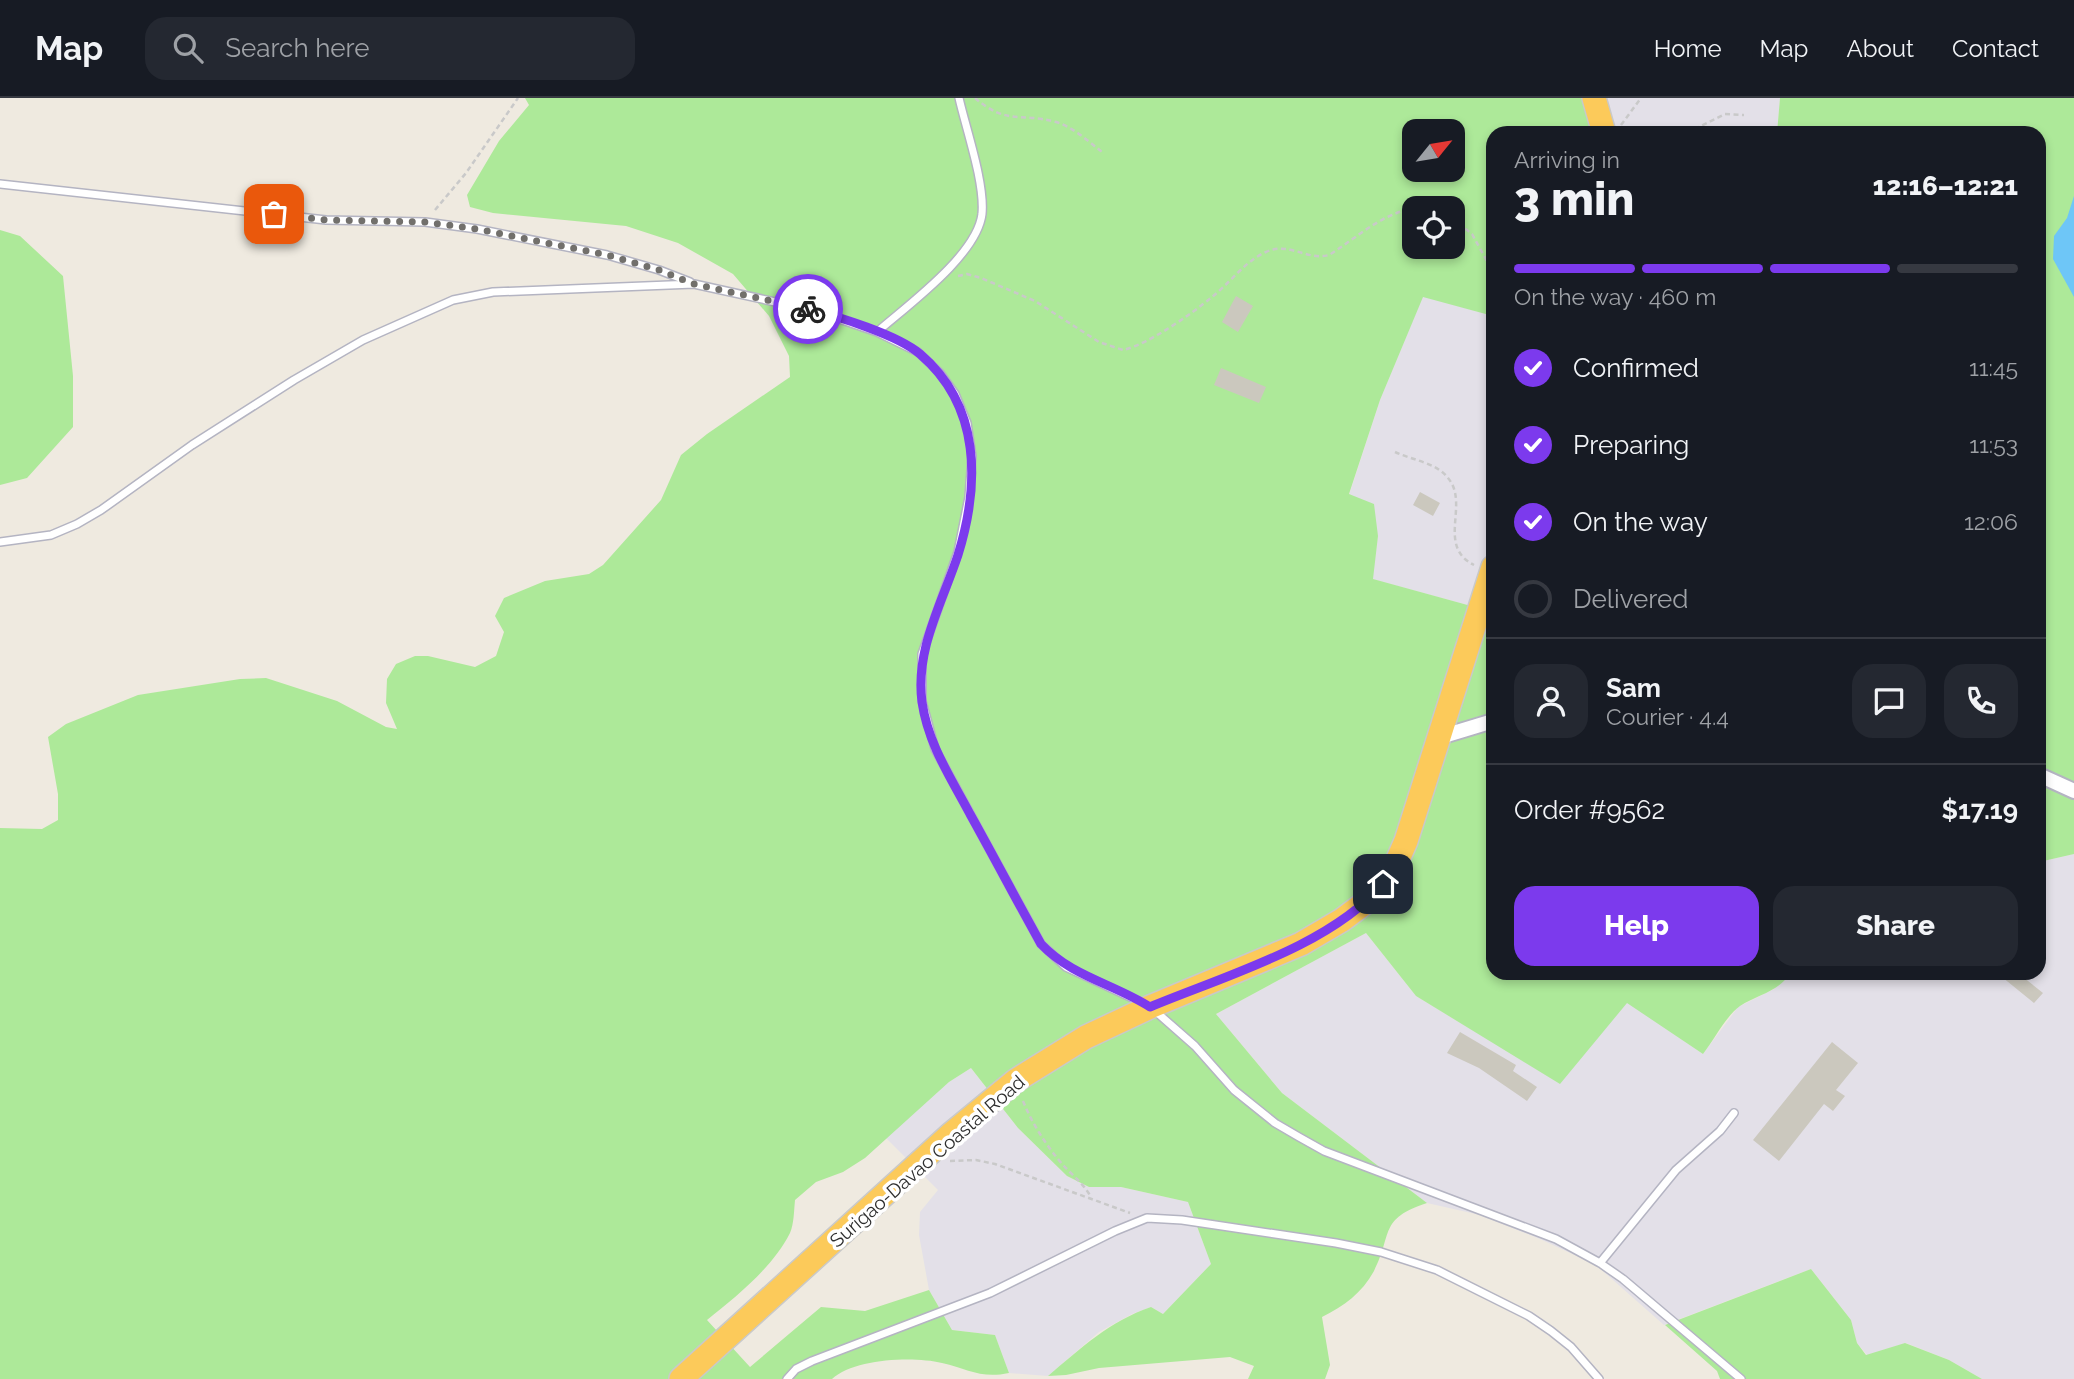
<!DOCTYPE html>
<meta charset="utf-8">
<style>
:root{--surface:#171b24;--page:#242831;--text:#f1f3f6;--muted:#9ea1a6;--line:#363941;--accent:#7c3aed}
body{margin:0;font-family:Raleway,sans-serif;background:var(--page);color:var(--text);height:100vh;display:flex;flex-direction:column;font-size:26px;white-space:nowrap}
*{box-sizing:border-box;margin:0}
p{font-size:23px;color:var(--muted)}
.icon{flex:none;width:38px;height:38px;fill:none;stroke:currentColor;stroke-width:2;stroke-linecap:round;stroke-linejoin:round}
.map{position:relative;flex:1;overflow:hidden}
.panel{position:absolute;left:1486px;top:28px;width:560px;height:854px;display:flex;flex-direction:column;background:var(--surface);border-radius:21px;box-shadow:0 4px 10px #0003}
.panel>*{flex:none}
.needle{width:46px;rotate:60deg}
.buttons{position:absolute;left:1402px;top:21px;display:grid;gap:14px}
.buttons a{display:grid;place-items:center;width:63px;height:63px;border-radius:14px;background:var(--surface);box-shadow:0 4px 10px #0003;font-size:35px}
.pin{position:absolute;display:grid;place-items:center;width:60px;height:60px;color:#fff;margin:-30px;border-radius:14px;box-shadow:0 4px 10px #0006}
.courier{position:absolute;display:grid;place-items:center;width:70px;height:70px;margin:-35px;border:5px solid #7c3aed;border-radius:50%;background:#fff;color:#222;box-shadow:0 2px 9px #0007}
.overview em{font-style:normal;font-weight:800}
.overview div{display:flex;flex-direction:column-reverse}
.overview{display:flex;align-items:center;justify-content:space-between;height:119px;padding:0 28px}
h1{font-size:46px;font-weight:800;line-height:52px}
.bar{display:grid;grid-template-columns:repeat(4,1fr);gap:10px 7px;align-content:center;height:84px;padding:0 28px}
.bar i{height:9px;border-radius:5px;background:var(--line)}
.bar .current{background:var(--accent)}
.bar p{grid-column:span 4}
.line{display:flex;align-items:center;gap:18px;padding:0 28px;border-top:2px solid var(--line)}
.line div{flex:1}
.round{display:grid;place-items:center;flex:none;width:74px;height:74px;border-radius:21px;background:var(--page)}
ol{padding:0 28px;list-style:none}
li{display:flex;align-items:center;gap:21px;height:77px}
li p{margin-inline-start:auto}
li .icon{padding:7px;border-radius:50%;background:var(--accent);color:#fff;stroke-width:4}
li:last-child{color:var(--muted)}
li i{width:38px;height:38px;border:4px solid var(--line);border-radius:50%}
.cta{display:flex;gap:14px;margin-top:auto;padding:14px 28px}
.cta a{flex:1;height:80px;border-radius:21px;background:var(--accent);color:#fff;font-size:28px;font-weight:800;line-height:80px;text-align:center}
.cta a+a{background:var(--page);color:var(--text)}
header{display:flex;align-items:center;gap:42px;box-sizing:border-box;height:98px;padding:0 35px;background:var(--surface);border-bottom:2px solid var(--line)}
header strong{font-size:33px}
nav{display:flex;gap:38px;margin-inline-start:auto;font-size:24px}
.search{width:490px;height:63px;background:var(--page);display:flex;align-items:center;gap:18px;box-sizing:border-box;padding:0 24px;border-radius:21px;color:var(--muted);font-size:26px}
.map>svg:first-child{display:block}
.industrial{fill:#e3e0e8}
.green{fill:#ade999;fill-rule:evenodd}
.water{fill:#6ec6f7}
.building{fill:#cbc8be}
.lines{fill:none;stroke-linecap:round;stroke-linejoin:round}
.service-casing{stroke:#b4b4c2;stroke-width:10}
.minor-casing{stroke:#b4b4c2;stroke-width:18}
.trunk-casing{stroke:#c9c9c9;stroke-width:26}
.path{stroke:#c9c9c9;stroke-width:2.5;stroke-dasharray:5 3.5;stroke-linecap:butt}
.service{stroke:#fff;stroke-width:7}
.minor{stroke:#fff;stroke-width:14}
.trunk{stroke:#fcca5a;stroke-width:23}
.done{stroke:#72706c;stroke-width:7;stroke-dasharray:0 12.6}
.route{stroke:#7c3aed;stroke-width:9}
.labels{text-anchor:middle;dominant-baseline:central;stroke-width:7;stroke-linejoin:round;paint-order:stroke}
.street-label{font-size:19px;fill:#2e2e2e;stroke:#fff}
</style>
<header>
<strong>Map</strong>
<div class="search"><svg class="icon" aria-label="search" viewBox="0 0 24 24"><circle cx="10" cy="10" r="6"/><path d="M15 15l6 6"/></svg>Search here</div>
<nav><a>Home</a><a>Map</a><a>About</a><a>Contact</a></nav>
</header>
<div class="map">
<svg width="2074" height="1281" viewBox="0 0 2074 1281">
<rect width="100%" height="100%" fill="#efeae0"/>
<path class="industrial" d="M 1587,0 L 1780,0 L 1777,35 L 1592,35 Z
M 1423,198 L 1493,218 L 1493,514 L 1372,481 L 1378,438 L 1349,397 L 1380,302 Z
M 2074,756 L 2074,1281 L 1982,1281 L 1949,1262 L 1906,1245 L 1867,1257 L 1857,1245 L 1851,1222 L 1811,1171 L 1664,1227 L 1596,1167 L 1540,1141 L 1480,1117 L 1427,1105 L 1282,995 L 1216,916 L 1366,835 L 1416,898 L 1560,985 L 1627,904 L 1703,956 L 1738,909 L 1774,891 L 1790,875 L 2039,875 L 2039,764 Z
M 971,970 L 1018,1030 L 1067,1078 L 1089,1089 L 1121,1089 L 1188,1104 L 1211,1166 L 1163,1216 L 1151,1209 L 1132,1216 L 1099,1234 L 1048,1278 L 1009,1275 L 995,1237 L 952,1232 L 929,1192 L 919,1137 L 920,1114 L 938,1092 L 886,1040 L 949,984 Z"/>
<path class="green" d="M 525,0 L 1587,0 L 1592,35 L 1493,35 L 1493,218 L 1423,199 L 1380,302 L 1349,396 L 1374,406 L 1378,438 L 1373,481 L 1493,514 L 1493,875 L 1790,875 C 1780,893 1757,897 1740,908 C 1726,918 1714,942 1703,956 L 1627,905 L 1560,986 L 1416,898 L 1366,835 L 1216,916 L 1282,995 L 1427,1105 C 1378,1121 1393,1136 1374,1173 C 1362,1195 1344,1208 1322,1219 L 1330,1267 L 1325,1281 L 1248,1281 L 1254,1268 L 1230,1259 L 1099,1270 L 1066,1277 L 1048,1278 C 1081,1250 1110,1223 1151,1209 L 1163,1216 L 1211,1166 L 1188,1104 L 1121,1089 L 1089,1089 L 1067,1078 L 1018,1030 L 971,970 L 949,984 L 865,1060 L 843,1074 L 816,1084 L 795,1102 C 794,1112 794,1126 790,1135 C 772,1170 737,1198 707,1222 L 750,1269 L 821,1209 L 865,1213 L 929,1192 L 952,1232 L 995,1237 L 1009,1275 C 981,1281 968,1271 942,1265 C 912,1258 854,1261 832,1281 L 0,1281 L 0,730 L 42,731 L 58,722 L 58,696 L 48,639 L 66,626 L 138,597 L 240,581 L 266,580 L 337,603 L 386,629 L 397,631 L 386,605 L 387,581 L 396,566 L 415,558 L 428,558 L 475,569 L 496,558 L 504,534 L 495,518 L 504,500 L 545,483 L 589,476 L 603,467 L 661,402 L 681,357 L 707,336 L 790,279 L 789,258 L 769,218 L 733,176 L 678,145 L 626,128 L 493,115 L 470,109 L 467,97 L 499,43 L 529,7 ZM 1414,33 L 1452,33 L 1452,72 L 1414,72 ZM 1414,110 L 1452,110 L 1452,149 L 1414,149 Z
M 1780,0 L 2074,0 L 2074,756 L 2039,764 L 2039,35 L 1777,35 Z
M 0,132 L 20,138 L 63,178 L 73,278 L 73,329 L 27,380 L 0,387 Z
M 1811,1171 L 1851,1222 L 1857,1245 L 1866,1257 L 1905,1245 L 1949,1262 L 1982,1281 L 1720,1281 L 1717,1273 L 1665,1227 Z"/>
<path class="water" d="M 2074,98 L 2074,199 L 2053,161 L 2054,138 L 2067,120 Z"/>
<path class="building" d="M 1236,198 L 1253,208 L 1238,234 L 1222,224 Z
M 1221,270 L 1266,289 L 1259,305 L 1214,287 Z
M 1420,394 L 1440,405 L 1433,418 L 1413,407 Z
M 1997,875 L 2018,875 L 2043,895 L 2034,905 Z
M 1460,934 L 1516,967 L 1513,973 L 1537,989 L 1527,1003 L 1479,970 L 1447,955 Z
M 1832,944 L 1858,965 L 1836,992 L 1845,998 L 1833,1013 L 1824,1006 L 1779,1063 L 1753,1042 Z"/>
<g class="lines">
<defs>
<path id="service" d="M 0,86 L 326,122 L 425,124 L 477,131 L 607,157 L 659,172 L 690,184
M 877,234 C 908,207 977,157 982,116 C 985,85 966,31 959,0
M 0,444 L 51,437 L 77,426 L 101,412 L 192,347 L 294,282 L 363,242 L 453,202 L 493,194 L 694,186 L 816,213 L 877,234 L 918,254 L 940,275 L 955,296 L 967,325 L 972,358 L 969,399 L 958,454 L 922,556 L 922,603 L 935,651 L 1041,846 L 1066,869 L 1145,906
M 1154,912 L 1195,948 L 1234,992 L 1275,1025 L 1299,1039 L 1324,1053 L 1556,1141 L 1600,1165 L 1623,1181 L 1741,1281
M 1600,1165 L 1676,1072 L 1720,1033 L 1734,1015
M 787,1281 L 796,1271 L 812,1263 L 990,1195 L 1115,1133 L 1147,1120 L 1182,1122 L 1336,1145 L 1381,1154 L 1437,1172 L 1529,1218 L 1551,1233 L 1571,1249 L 1599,1281"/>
<path id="minor" d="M 1437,640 L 1493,623
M 2039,677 L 2074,693"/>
<path id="trunk" d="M 1594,0 L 1604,35
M 681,1281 L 952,1035 L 1015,983 L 1086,939 L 1150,909 L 1301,846 L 1342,822 L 1370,801 L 1383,786 L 1395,768 L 1406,743 L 1493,469"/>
</defs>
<use href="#service" class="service-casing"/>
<use href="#minor" class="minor-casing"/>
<use href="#trunk" class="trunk-casing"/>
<path class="path" d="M 975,0 C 1008,28 1020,14 1056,24 C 1073,29 1088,43 1102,54
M 1621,27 L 1641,0
M 1687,35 L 1725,16 L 1744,17
M 435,112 L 466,75 L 518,0
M 1452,120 L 1472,136 L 1493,174
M 958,178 L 967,176 L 981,180 L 1035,203 L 1099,244 L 1123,252 C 1149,246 1190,217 1212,199 C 1230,185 1245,163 1266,154 C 1289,143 1306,163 1329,157 C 1360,138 1390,107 1429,110
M 1395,354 C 1412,362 1437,365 1448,380 C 1470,406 1436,448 1474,467
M 1023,1003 C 1031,1023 1044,1044 1058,1061 C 1069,1075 1082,1083 1091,1099
M 950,1063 L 976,1062 L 995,1066 L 1130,1115"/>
<use href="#service" class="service"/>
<use href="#minor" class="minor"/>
<use href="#trunk" class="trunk"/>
</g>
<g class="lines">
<path class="done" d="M 274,116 L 326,122 L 425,124 L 477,131 L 607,157 L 659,172 L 694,186 L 808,211"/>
<path class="route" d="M 808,211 C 837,218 898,237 920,256 C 981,308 980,386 958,457 C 942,505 915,552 922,604 C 928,646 951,680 970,716 C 994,759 1017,803 1041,846 C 1071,878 1114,886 1150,909 C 1224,878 1330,848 1383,786"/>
</g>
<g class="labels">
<g class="street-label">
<text transform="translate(927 1063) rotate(-41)">Surigao-Davao Coastal Road</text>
</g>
</g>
</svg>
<div class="buttons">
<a><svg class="needle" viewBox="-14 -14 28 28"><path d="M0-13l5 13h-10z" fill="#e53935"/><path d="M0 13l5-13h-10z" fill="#9ea1a6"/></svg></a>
<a><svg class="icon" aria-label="locate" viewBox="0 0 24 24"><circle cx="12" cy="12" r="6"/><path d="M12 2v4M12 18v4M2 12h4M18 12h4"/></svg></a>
</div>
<div class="pin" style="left:274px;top:116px;background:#ea580c"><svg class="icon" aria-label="bag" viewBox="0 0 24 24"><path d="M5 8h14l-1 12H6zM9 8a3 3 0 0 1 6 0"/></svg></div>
<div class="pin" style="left:1383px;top:786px;background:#1f2937"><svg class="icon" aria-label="home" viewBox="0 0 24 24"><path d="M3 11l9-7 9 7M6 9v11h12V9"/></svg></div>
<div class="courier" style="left:808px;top:211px"><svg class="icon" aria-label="bike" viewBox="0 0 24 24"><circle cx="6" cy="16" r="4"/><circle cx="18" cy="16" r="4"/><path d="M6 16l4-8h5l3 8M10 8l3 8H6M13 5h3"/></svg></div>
<section class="panel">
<div class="overview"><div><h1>3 min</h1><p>Arriving in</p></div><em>12:16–12:21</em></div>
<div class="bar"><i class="current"></i><i class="current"></i><i class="current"></i><i></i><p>On the way · 460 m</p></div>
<ol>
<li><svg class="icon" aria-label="check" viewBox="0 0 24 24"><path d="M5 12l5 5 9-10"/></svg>Confirmed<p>11:45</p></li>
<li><svg class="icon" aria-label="check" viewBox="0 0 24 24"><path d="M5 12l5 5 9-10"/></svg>Preparing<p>11:53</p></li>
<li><svg class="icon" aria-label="check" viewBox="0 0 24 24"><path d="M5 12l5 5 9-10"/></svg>On the way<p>12:06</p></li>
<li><i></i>Delivered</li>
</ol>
<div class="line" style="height:126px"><a class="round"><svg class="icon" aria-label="person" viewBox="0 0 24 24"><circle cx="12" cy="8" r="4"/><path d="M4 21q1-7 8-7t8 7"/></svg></a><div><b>Sam</b><p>Courier · 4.4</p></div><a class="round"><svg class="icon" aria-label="chat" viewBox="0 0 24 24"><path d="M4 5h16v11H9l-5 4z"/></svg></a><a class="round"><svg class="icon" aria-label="phone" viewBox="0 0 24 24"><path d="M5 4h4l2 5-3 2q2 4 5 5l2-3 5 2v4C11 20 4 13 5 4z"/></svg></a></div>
<div class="line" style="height:91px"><div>Order #9562</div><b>$17.19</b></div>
<div class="cta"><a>Help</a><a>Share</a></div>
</section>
</div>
